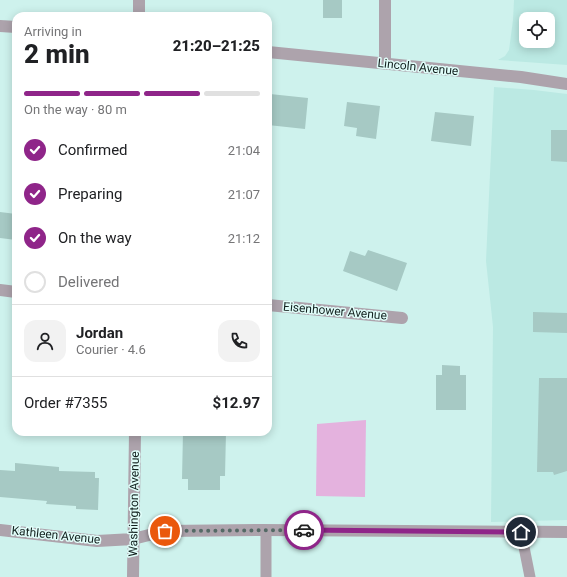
<!DOCTYPE html>
<meta charset="utf-8">
<style>
:root{--surface:#fff;--page:#f2f2f2;--text:#202124;--muted:#757577;--line:#e0e0e0;--accent:#8f2589}
body{margin:0;font-family:Roboto,sans-serif;background:var(--page);color:var(--text);height:100vh;display:flex;flex-direction:column;font-size:15px;white-space:nowrap}
*{box-sizing:border-box;margin:0}
p{font-size:13px;color:var(--muted)}
.icon{flex:none;width:22px;height:22px;fill:none;stroke:currentColor;stroke-width:2;stroke-linecap:round;stroke-linejoin:round}
.map{position:relative;flex:1;overflow:hidden}
.panel{position:absolute;left:12px;top:12px;width:260px;height:424px;display:flex;flex-direction:column;background:var(--surface);border-radius:12px;box-shadow:0 2px 10px #0003}
.panel>*{flex:none}
.controls{position:absolute;left:519px;top:12px;display:grid;gap:8px}
.controls a{display:grid;place-items:center;width:36px;height:36px;border-radius:8px;background:var(--surface);box-shadow:0 2px 10px #0003;font-size:20px}
.pin{position:absolute;display:grid;place-items:center;width:34px;height:34px;color:#fff;margin:-17px;border:2px solid #fff;border-radius:50%;box-shadow:0 1px 4px #0007}
.courier{position:absolute;display:grid;place-items:center;width:40px;height:40px;margin:-20px;border:3px solid #8f2589;border-radius:50%;background:#fff;color:#222;box-shadow:0 1px 5px #0007}
.headline em{font-style:normal;font-weight:800}
.headline div{display:flex;flex-direction:column-reverse}
.headline{display:flex;align-items:center;justify-content:space-between;height:68px;padding:0 12px}
h1{font-size:26px;font-weight:800;line-height:30px}
.bar{display:grid;grid-template-columns:repeat(4,1fr);gap:6px 4px;align-content:center;height:48px;padding:0 12px}
.bar i{height:5px;border-radius:3px;background:var(--line)}
.bar .active{background:var(--accent)}
.bar p{grid-column:span 4}
.line{display:flex;align-items:center;gap:10px;padding:0 12px;border-top:1px solid var(--line)}
.line div{flex:1}
.round{display:grid;place-items:center;flex:none;width:42px;height:42px;border-radius:12px;background:var(--page)}
ol{padding:0 12px;list-style:none}
li{display:flex;align-items:center;gap:12px;height:44px}
li p{margin-inline-start:auto}
li .icon{padding:4px;border-radius:50%;background:var(--accent);color:#fff;stroke-width:4}
li:last-child{color:var(--muted)}
li i{width:22px;height:22px;border:2px solid var(--line);border-radius:50%}
.map>svg:first-child{display:block}
.built{fill:#bbe9e3;fill-rule:evenodd}
.green{fill:#e4b2de}
.building{fill:#a6c9c4}
.lines{fill:none;stroke-linecap:round;stroke-linejoin:round}
.service{stroke:#ada3ac;stroke-width:11}
.minor{stroke:#ada3ac;stroke-width:12}
.tertiary{stroke:#ada3ac;stroke-width:12}
.done{stroke:#546a66;stroke-width:4;stroke-dasharray:0 7.2}
.route{stroke:#8f2589;stroke-width:5}
.labels{text-anchor:middle;dominant-baseline:central;stroke-width:3;stroke-linejoin:round;paint-order:stroke}
.street-label{font-size:12px;fill:#12201e;stroke:#e1fefa}
</style>
<div class="map">
<svg width="567" height="577" viewBox="0 0 567 577">
<rect width="100%" height="100%" fill="#cef2ed"/>
<path class="built" d="M 514,0 L 567,0 L 567,65 L 498,60 L 505,56 L 509,50 L 513,20 ZM 526,19 L 548,19 L 548,41 L 526,41 Z
M 494,87 L 534,90 L 567,94 L 567,520 L 491,522 L 493,327 L 486,261 Z"/>
<path class="green" d="M 366,420 L 365,497 L 316,496 L 317,424 Z"/>
<path class="building" d="M 323,0 L 342,0 L 342,18 L 323,18 Z
M 270,94 L 308,98 L 305,129 L 268,125 Z
M 347,102 L 380,106 L 376,139 L 356,136 L 357,128 L 344,126 Z
M 435,112 L 474,116 L 471,146 L 431,141 Z
M 551,130 L 567,130 L 567,162 L 551,161 Z
M 0,212 L 16,214 L 16,240 L 0,238 Z
M 368,250 L 407,263 L 397,291 L 343,271 L 350,251 L 365,256 Z
M 533,312 L 567,313 L 567,333 L 533,332 Z
M 442,365 L 460,366 L 460,375 L 466,375 L 466,410 L 436,410 L 436,375 L 442,375 Z
M 539,378 L 567,378 L 567,471 L 554,475 L 553,472 L 537,472 Z
M 183,432 L 226,432 L 225,476 L 220,476 L 220,490 L 188,490 L 188,479 L 182,479 Z
M 15,463 L 59,467 L 59,471 L 95,472 L 95,478 L 99,478 L 98,510 L 76,509 L 76,506 L 46,504 L 47,501 L 0,497 L 0,470 L 15,471 Z"/>
<g class="lines">
<path class="service" d="M 521,532 L 530,577
M 266,577 L 266,530"/>
<path class="minor" d="M 139,0 L 139,16
M 385,63 L 385,0
M 0,290 L 16,292
M 268,305 L 402,318
M 0,530 L 97,541 L 133,539 L 165,531 L 263,530 L 567,532
M 133,577 L 135,432"/>
<path class="tertiary" d="M 0,26 L 16,27
M 268,52 L 521,77 L 567,84"/>
</g>
<g class="lines">
<path class="done" d="M 165,531 L 304,530"/>
<path class="route" d="M 304,530 L 521,532"/>
</g>
<g class="labels">
<g class="street-label">
<text transform="translate(418 67) rotate(6)">Lincoln Avenue</text>
<text transform="translate(335 311) rotate(5)">Eisenhower Avenue</text>
<text transform="translate(134 504) rotate(-89)">Washington Avenue</text>
<text transform="translate(56 535) rotate(6)">Kathleen Avenue</text>
</g>
</g>
</svg>
<div class="controls">
<a><svg class="icon" aria-label="locate" viewBox="0 0 24 24"><circle cx="12" cy="12" r="6"/><path d="M12 2v4M12 18v4M2 12h4M18 12h4"/></svg></a>
</div>
<div class="pin" style="left:165px;top:531px;background:#ea580c"><svg class="icon" aria-label="bag" viewBox="0 0 24 24"><path d="M5 8h14l-1 12H6zM9 8a3 3 0 0 1 6 0"/></svg></div>
<div class="pin" style="left:521px;top:532px;background:#1f2937"><svg class="icon" aria-label="home" viewBox="0 0 24 24"><path d="M3 11l9-7 9 7M6 9v11h12V9"/></svg></div>
<div class="courier" style="left:304px;top:530px"><svg class="icon" aria-label="car" viewBox="0 0 24 24"><path d="M5 17H2v-5l4-1 3-4h7l3 4 3 1v5h-3M9 17h6M6 11h13"/><circle cx="7" cy="17" r="2"/><circle cx="17" cy="17" r="2"/></svg></div>
<section class="panel">
<div class="headline"><div><h1>2 min</h1><p>Arriving in</p></div><em>21:20–21:25</em></div>
<div class="bar"><i class="active"></i><i class="active"></i><i class="active"></i><i></i><p>On the way · 80 m</p></div>
<ol>
<li><svg class="icon" aria-label="check" viewBox="0 0 24 24"><path d="M5 12l5 5 9-10"/></svg>Confirmed<p>21:04</p></li>
<li><svg class="icon" aria-label="check" viewBox="0 0 24 24"><path d="M5 12l5 5 9-10"/></svg>Preparing<p>21:07</p></li>
<li><svg class="icon" aria-label="check" viewBox="0 0 24 24"><path d="M5 12l5 5 9-10"/></svg>On the way<p>21:12</p></li>
<li><i></i>Delivered</li>
</ol>
<div class="line" style="height:72px"><a class="round"><svg class="icon" aria-label="person" viewBox="0 0 24 24"><circle cx="12" cy="8" r="4"/><path d="M4 21q1-7 8-7t8 7"/></svg></a><div><b>Jordan</b><p>Courier · 4.6</p></div><a class="round"><svg class="icon" aria-label="phone" viewBox="0 0 24 24"><path d="M5 4h4l2 5-3 2q2 4 5 5l2-3 5 2v4C11 20 4 13 5 4z"/></svg></a></div>
<div class="line" style="height:52px"><div>Order #7355</div><b>$12.97</b></div>
</section>
</div>
